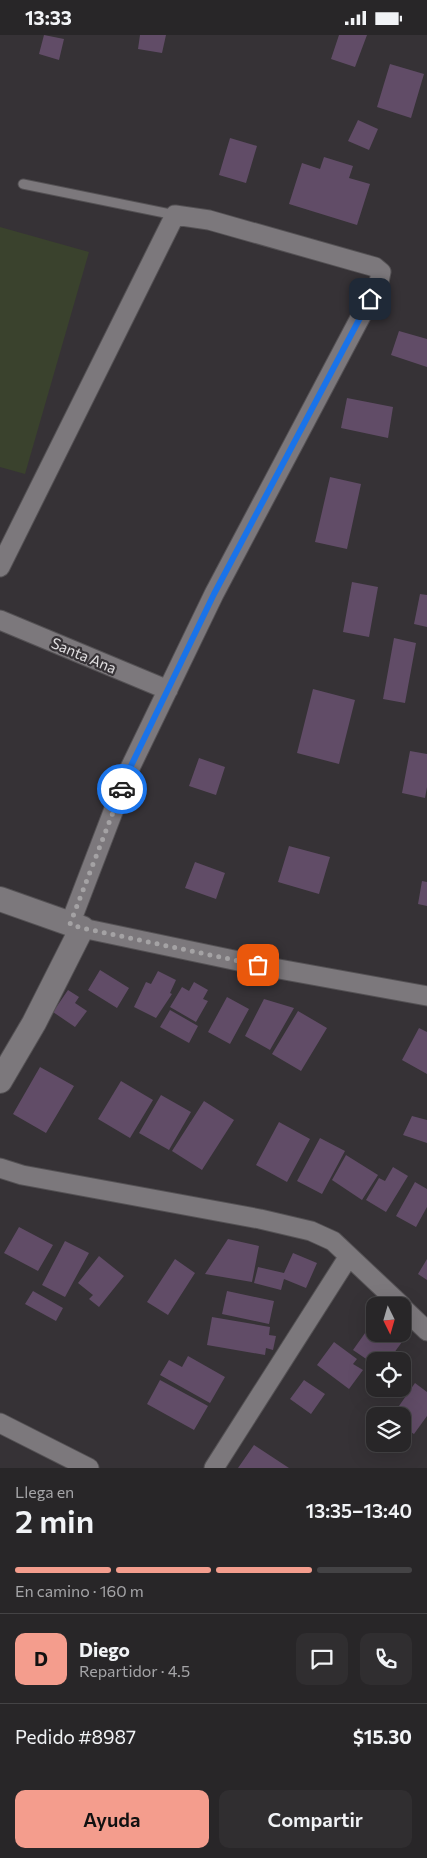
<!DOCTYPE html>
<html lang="es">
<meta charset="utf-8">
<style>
:root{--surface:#282628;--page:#302e30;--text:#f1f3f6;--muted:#a5a5a8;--line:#444345;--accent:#f49d8d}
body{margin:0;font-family:Commissioner,sans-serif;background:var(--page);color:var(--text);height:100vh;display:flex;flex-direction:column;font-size:19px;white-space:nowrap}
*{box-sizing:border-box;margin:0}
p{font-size:16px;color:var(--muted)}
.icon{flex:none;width:28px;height:28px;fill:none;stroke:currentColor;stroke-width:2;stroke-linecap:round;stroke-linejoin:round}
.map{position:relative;height:1433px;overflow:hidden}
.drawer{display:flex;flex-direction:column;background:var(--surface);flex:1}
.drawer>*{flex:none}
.needle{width:32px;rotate:175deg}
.buttons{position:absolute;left:366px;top:1262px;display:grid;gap:10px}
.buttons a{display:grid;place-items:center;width:45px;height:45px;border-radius:10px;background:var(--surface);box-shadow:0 5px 20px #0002,0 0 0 1px var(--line);font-size:25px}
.pin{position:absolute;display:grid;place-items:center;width:42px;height:42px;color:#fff;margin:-21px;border-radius:10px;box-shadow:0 2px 8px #0006}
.courier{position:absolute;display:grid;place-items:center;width:50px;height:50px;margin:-25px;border:4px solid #1a73e8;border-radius:50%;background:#fff;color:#222;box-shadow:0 1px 6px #0007}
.head em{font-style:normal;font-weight:600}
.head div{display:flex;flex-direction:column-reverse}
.head{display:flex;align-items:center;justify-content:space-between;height:85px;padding:0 15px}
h1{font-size:32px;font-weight:600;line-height:38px}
.bar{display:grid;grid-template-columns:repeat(4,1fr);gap:8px 5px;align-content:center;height:60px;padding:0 15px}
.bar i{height:6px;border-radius:4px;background:var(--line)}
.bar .active{background:var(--accent)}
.bar p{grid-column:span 4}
.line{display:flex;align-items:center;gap:12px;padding:0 15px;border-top:1px solid var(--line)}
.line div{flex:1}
.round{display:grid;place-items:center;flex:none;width:52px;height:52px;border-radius:10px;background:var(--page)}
.action{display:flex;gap:10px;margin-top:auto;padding:10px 15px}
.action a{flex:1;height:58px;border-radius:10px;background:var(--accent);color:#111;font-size:20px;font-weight:600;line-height:58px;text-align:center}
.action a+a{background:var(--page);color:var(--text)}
.status{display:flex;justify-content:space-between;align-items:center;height:35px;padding:0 25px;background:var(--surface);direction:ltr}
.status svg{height:14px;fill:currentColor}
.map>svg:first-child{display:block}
.green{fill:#3a422d}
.building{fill:#614c67}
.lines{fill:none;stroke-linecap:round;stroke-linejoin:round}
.service-casing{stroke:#545154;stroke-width:11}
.minor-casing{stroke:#545154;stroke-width:21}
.tertiary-casing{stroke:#545154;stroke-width:26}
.service{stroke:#7c787c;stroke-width:9}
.minor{stroke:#7c787c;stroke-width:19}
.tertiary{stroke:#7c787c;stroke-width:24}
.done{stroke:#a4a2a4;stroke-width:5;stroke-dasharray:0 9}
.route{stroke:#1a73e8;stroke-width:6}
.labels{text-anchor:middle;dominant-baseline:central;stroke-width:4.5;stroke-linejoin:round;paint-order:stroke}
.street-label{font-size:15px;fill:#e0dee0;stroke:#363236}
</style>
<div class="status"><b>13:33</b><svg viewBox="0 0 49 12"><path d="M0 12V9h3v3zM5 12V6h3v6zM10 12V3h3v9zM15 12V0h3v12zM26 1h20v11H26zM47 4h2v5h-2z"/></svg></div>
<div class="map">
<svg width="427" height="1433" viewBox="0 0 427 1433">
<rect width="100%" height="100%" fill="#363236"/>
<path class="green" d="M 0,192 L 89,217 L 25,439 L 0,432 Z"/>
<path class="building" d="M 44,0 L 64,4 L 59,25 L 39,19 Z
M 140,0 L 166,0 L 162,18 L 138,14 Z
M 339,0 L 367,0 L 355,32 L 331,24 Z
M 390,29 L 424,39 L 411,83 L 377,72 Z
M 358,85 L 378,94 L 369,115 L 348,106 Z
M 230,103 L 257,111 L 246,148 L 219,140 Z
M 324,122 L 353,131 L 349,143 L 370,149 L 357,190 L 289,169 L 302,128 L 320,134 Z
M 399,296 L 427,304 L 427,332 L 391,320 Z
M 347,363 L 393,372 L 388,403 L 341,393 Z
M 330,442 L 361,449 L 347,514 L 315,507 Z
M 352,547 L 378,552 L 369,602 L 343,597 Z
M 420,559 L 427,560 L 427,592 L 414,589 Z
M 394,603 L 416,608 L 405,668 L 383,664 Z
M 313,654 L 355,665 L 339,729 L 297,718 Z
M 410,716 L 427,719 L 427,752 L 425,763 L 402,758 Z
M 199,723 L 225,732 L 216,760 L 189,751 Z
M 289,811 L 330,822 L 319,859 L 278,847 Z
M 195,827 L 225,838 L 216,864 L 185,853 Z
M 422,846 L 427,847 L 427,871 L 418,869 Z
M 100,935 L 129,953 L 117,973 L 88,955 Z
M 158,936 L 176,945 L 170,958 L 172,959 L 156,983 L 134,972 L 146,947 L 151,949 Z
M 194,947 L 208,955 L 203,964 L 208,966 L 196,987 L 170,972 L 182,952 L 189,956 Z
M 68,955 L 79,962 L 75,968 L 87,976 L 75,992 L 53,977 Z
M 227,962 L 249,974 L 230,1009 L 208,997 Z
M 264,964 L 294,973 L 270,1015 L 245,1001 Z
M 170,975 L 198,991 L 189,1008 L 160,992 Z
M 298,976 L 327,993 L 301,1036 L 272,1019 Z
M 419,993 L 427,997 L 427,1039 L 402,1025 Z
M 40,1032 L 74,1051 L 46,1098 L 13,1079 Z
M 121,1046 L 153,1065 L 130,1103 L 98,1084 Z
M 161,1060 L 191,1077 L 169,1115 L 139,1098 Z
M 204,1066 L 234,1085 L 202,1135 L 172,1116 Z
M 412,1081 L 427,1085 L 427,1108 L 403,1100 Z
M 279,1087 L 310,1104 L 287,1147 L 256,1130 Z
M 320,1103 L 345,1116 L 322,1159 L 297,1146 Z
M 346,1120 L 378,1140 L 362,1165 L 332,1145 Z
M 393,1132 L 408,1141 L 386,1177 L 366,1165 L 379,1143 L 385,1146 Z
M 415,1147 L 427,1154 L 427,1172 L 416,1192 L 396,1181 Z
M 19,1192 L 53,1210 L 38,1236 L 4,1218 Z
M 228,1204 L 259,1211 L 252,1247 L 205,1239 Z
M 65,1206 L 89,1218 L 65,1262 L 42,1250 Z
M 293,1218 L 317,1228 L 306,1253 L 284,1244 L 281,1255 L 254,1248 L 258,1232 L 284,1238 Z
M 99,1221 L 124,1241 L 99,1272 L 89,1264 L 93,1260 L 78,1248 Z
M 175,1224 L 195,1238 L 168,1280 L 147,1267 Z
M 427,1224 L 427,1245 L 418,1239 Z
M 33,1256 L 63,1273 L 56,1286 L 25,1269 Z
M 227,1256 L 274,1266 L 269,1289 L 222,1279 Z
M 212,1282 L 270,1292 L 269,1300 L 276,1301 L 273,1315 L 266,1313 L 265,1320 L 207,1310 Z
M 375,1284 L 375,1299 L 393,1299 L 402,1307 L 388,1326 L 375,1326 L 375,1330 L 353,1315 Z
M 334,1307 L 357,1324 L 353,1329 L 363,1335 L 349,1354 L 317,1330 Z
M 188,1321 L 225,1342 L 210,1368 L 160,1340 L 169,1325 L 182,1332 Z
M 160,1345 L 208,1371 L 194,1395 L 147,1369 Z
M 304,1345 L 325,1359 L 311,1379 L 290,1364 Z
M 415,1348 L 427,1357 L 427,1381 L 414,1399 L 404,1393 L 402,1395 L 402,1381 L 392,1381 Z
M 254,1410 L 289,1433 L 238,1433 Z"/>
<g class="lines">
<defs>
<path id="service" d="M 23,149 L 175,180"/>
<path id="minor" d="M 0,532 L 175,180 L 209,185 L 375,232 L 381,237 L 379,247 L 214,559 L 129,735 L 70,889
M 0,585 L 168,655
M 82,893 L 257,930 L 427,961
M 0,1133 L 22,1140 L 260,1184 L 311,1196 L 333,1206 L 402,1271
M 402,1272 L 427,1296
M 0,1388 L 89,1433
M 214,1433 L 349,1221"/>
<path id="tertiary" d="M 0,864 L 82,893 L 34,988 L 0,1046"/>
</defs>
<use href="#service" class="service-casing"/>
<use href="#minor" class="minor-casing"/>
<use href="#tertiary" class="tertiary-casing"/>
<use href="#service" class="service"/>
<use href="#minor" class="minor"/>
<use href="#tertiary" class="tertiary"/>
</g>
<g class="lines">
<path class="done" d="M 122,754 L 70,889 L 82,893 L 258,930"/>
<path class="route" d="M 122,754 L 129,735 L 214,559 L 370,264"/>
</g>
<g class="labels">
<g class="street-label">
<text transform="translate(84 620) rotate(23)">Santa Ana</text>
</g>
</g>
</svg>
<div class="buttons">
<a><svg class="needle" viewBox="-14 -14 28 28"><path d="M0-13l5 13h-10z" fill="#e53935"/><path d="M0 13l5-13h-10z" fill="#a5a5a8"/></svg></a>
<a><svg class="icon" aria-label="locate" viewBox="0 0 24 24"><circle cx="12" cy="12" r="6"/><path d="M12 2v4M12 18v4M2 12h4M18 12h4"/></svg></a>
<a><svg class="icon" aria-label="layers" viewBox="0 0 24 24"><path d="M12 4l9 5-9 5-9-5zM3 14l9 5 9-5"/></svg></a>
</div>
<div class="pin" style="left:258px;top:930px;background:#ea580c"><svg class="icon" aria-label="bag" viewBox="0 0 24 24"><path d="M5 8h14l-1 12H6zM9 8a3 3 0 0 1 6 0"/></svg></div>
<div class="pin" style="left:370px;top:264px;background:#1f2937"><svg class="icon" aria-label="home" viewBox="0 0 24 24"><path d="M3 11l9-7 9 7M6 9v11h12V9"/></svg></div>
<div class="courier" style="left:122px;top:754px"><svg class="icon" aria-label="car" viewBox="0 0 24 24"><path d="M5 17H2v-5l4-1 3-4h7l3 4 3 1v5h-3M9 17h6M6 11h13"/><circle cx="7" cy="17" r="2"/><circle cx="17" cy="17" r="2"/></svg></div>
</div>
<section class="drawer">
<div class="head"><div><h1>2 min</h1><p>Llega en</p></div><em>13:35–13:40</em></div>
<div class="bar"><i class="active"></i><i class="active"></i><i class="active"></i><i></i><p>En camino · 160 m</p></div>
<div class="line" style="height:90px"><b class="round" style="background:var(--accent);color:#111">D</b><div><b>Diego</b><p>Repartidor · 4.5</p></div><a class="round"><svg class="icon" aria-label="chat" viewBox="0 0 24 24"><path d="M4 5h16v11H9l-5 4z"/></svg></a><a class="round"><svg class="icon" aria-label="phone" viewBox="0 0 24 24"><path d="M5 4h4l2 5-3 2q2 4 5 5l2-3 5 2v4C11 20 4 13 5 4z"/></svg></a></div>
<div class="line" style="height:65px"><div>Pedido #8987</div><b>$15.30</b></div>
<div class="action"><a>Ayuda</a><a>Compartir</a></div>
</section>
